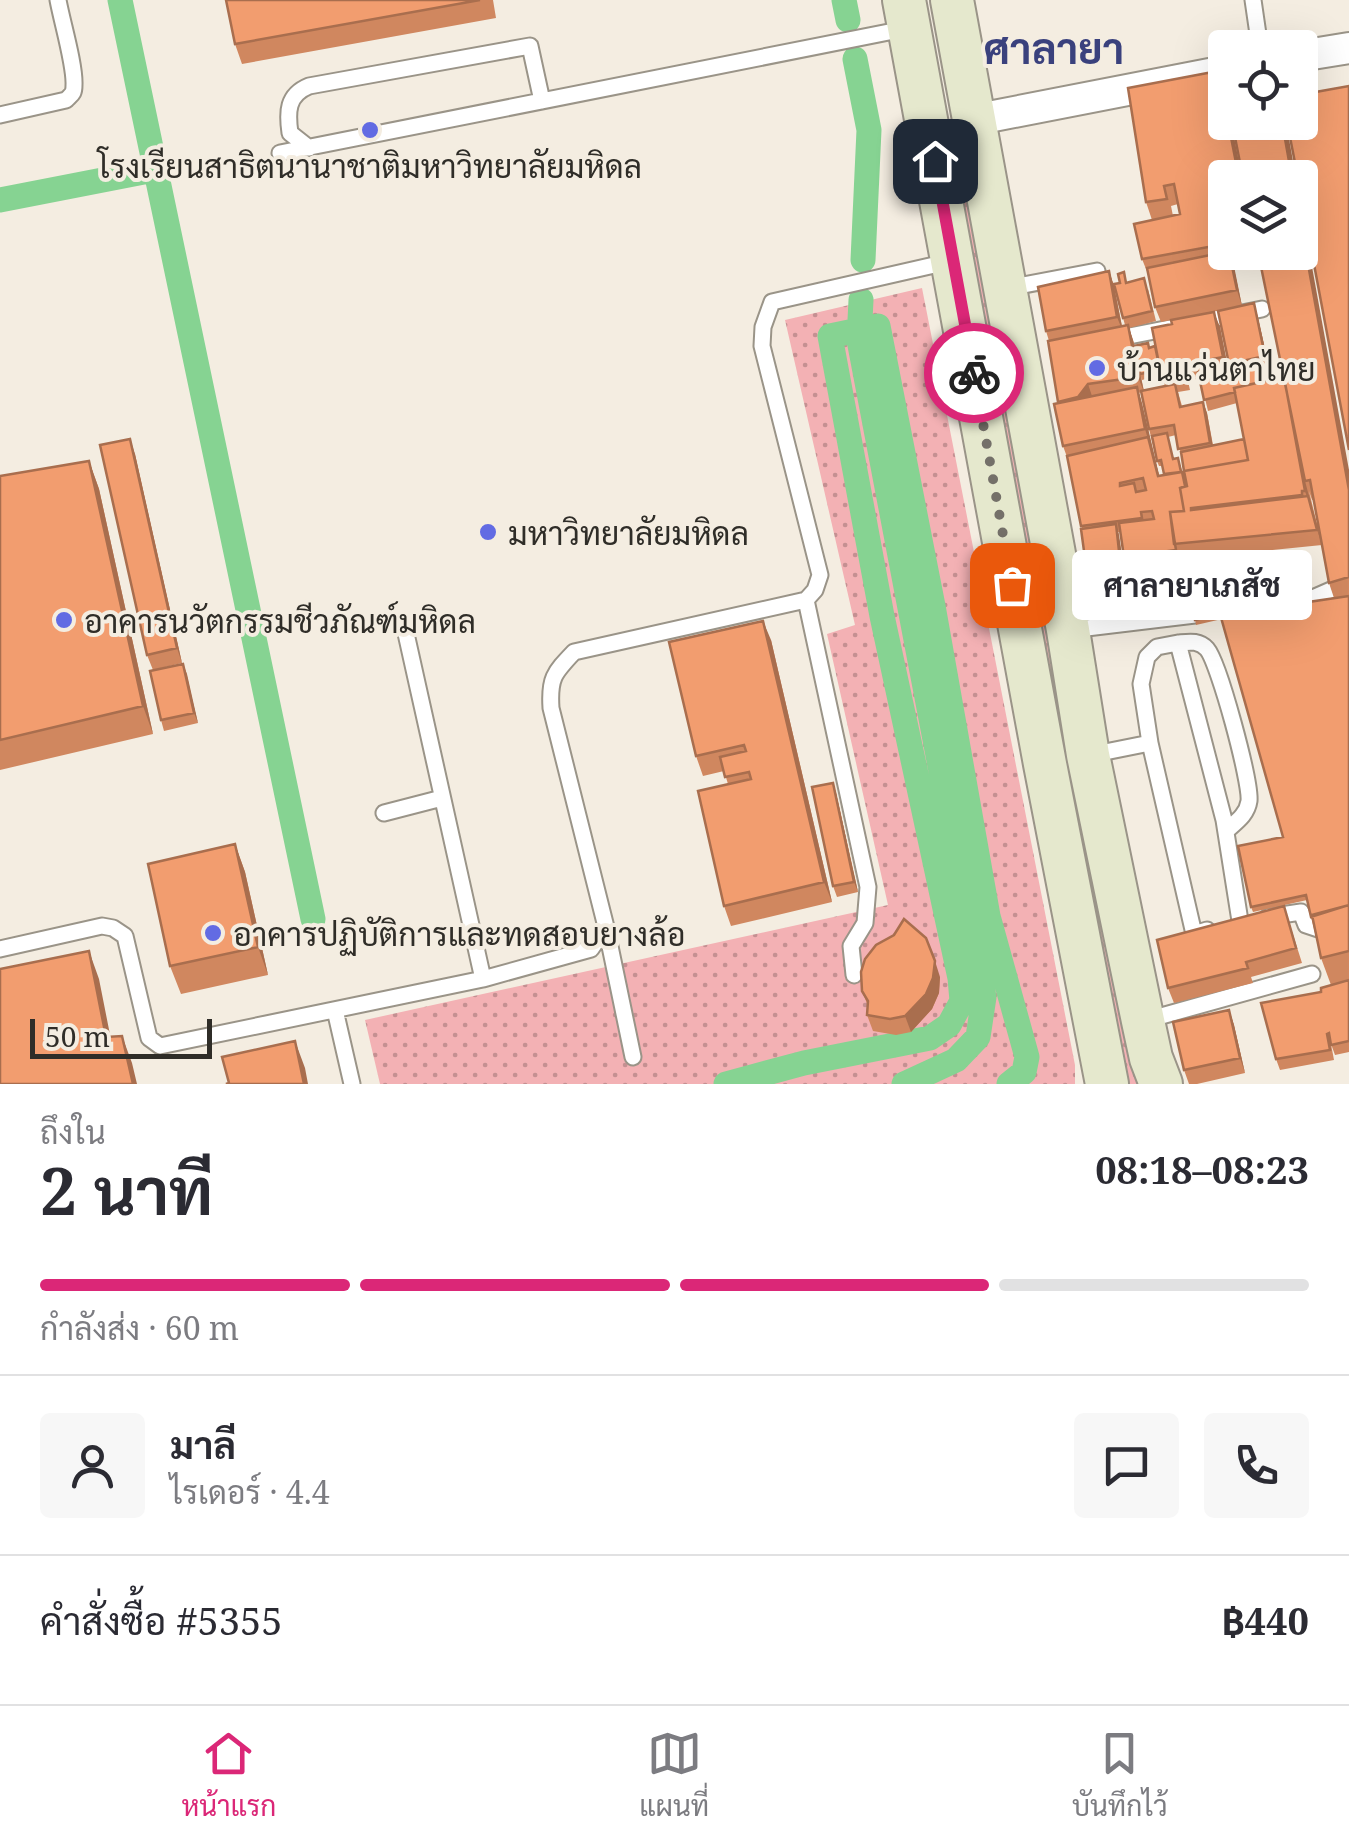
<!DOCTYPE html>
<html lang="th">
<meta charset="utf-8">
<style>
:root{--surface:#fff;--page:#f7f7f7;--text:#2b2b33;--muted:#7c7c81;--line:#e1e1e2;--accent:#db2777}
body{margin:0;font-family:"Noto Serif",Sarabun,serif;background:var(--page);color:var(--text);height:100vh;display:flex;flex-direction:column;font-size:38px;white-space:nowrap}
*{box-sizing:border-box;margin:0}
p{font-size:32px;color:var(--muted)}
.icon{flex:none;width:55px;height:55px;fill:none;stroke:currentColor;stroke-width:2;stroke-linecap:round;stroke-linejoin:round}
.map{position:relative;height:1084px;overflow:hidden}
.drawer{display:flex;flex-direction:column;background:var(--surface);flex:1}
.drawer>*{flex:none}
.controls{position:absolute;left:1208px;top:30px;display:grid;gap:20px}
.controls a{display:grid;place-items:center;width:110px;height:110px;border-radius:10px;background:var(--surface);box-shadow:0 10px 40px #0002;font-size:50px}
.scale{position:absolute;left:30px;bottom:25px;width:182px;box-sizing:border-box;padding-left:10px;border:5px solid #2f2d28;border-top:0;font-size:28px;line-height:35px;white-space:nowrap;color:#2f2d28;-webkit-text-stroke:8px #f4ede1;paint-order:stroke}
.pin{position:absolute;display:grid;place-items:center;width:85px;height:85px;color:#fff;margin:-42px;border-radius:20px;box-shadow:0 5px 15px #0006}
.courier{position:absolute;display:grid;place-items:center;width:100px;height:100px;margin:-50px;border:8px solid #db2777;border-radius:50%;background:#fff;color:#222;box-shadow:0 2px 12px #0007}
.bubble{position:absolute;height:70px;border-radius:10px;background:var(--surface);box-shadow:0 10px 40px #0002;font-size:32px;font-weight:700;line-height:70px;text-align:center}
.summary em{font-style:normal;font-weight:700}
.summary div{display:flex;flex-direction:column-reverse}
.summary{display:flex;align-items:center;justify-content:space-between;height:170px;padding:0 40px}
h1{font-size:65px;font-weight:700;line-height:75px}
.bar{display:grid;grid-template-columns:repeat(4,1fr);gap:15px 10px;align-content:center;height:120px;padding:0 40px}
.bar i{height:12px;border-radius:8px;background:var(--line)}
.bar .current{background:var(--accent)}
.bar p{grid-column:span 4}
.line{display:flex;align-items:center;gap:25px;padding:0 40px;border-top:2px solid var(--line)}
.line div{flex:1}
.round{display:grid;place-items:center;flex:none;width:105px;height:105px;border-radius:10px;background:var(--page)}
.tabs{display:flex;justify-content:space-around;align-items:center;height:140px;border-top:2px solid var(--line);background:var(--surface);font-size:28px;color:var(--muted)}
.tabs a{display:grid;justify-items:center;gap:5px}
.tabs .current{color:var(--accent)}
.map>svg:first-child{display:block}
.grass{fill:url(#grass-dots)}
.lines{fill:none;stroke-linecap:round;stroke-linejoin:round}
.canal{stroke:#86d392;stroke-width:25}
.service-casing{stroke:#9a9488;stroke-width:19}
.minor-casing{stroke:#9a9488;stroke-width:34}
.secondary-casing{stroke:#9a9488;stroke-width:46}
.service{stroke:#fff;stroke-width:15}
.minor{stroke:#fff;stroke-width:30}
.secondary{stroke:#e5e8cd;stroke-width:42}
.wall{fill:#d0875f;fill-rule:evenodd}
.shaded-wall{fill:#a96e4e}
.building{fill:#f29d6f;stroke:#a96e4e;stroke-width:2.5;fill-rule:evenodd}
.done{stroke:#747069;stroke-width:10;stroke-dasharray:0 18}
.route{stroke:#db2777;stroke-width:12}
.poi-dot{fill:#626be3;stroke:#f4ede1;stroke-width:4}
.labels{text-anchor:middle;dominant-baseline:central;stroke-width:8;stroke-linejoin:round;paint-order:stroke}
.poi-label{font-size:32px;fill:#2f2d28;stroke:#f4ede1;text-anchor:start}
.district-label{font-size:42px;font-weight:bold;fill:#3a417d;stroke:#f4ede1}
</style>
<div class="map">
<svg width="1349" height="1084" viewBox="0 0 1349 1084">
<defs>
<pattern id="grass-dots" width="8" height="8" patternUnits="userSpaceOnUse" patternTransform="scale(2.5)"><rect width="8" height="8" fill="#f3b1b4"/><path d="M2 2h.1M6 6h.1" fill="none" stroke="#c59092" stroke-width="1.8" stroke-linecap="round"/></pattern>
</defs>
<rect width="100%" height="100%" fill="#f4ede1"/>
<path class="grass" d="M 961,158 L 1068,729 L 1060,732 L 954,159 Z
M 922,288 L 1075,1065 L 1075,1084 L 380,1084 L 365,1020 L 888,905 L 827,634 L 855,625 L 785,320 Z
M 1070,784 L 1076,784 L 1138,1084 L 1128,1084 L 1064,794 Z"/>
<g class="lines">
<path class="canal" d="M 120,0 L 313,919
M 844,0 L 848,20
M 855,59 L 869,130 L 863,260
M 0,200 L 154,170
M 861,300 L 859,340 L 984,997 L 978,1037 L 956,1060 L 904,1084
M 726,1084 L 804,1063 L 930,1038 L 949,1025 L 962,1001 L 960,978 L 882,616 L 830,336 L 878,326 L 933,606 L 988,916 L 1027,1057 L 1024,1072 L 1009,1084"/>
<defs>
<path id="service" d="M 1253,0 L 1260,48
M 0,115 L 66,100 C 72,94 74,94 74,85 C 75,65 62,22 58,0
M 309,148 L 290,133 C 287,112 287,95 309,86 L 530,46 L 542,101
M 280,153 L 909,28
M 1008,288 L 1097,271
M 1197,322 L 1262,309
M 1114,339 L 1170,328
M 806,600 L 868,887 L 865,923 L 851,946 L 854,975
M 1308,600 L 1349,582
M 405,629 L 483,979
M 1070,630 L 1195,615
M 1178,643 C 1189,642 1199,640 1207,649 C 1219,663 1251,782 1249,801 C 1247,815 1236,822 1226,831
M 1090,755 L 1150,743
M 384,813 L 442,798
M 1268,917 L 1301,912 L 1306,925 L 1318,929 L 1349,921
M 1207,930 L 1194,934 L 1150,743 L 1141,684 L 1147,657 L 1157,647 L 1178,643 L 1224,820 L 1240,921
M 0,949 L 102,926 L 113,928 L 125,936 L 149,1038 L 160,1046 L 483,979 L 591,949 L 606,927
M 335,1010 L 352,1084
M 1147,1020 L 1312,974
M 633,1057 L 606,927 L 551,708 C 549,678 554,673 574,652 L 806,600 L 815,590 L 820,575 L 762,346 L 763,327 L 772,302 L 952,261"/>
<path id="minor" d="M 1300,56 L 1349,48
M 973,120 L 1225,71"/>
<path id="secondary" d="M 904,0 L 1045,764 L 1107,1084
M 952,0 L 1068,630 L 1088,755 L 1143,1021 L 1151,1058 L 1161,1084"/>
</defs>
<use href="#service" class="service-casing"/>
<use href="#minor" class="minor-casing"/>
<use href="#secondary" class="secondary-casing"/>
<use href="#service" class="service"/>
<use href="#minor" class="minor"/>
<use href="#secondary" class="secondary"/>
</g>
<path class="wall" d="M 226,0 L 493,0 L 496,18 L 242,64 L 235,44 Z
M 1231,122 L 1242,178 L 1225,178 L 1225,252 L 1257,252 L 1259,260 L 1233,264 L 1242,306 L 1161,322 L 1155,307 L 1150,279 L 1142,259 L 1152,220 L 1146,202 ZM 1178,204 L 1180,214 L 1173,216 L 1171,206 Z
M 1109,271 L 1114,286 L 1122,326 L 1125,325 L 1123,318 L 1148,289 L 1156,321 L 1129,328 L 1135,346 L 1149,348 L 1220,327 L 1227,366 L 1230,366 L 1218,311 L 1257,314 L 1269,366 L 1264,368 L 1267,380 L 1349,470 L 1349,1052 L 1335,1055 L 1331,1044 L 1334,1060 L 1280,1070 L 1276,1059 L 1321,992 L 1331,985 L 1321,958 L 1307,900 L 1253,912 L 1251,907 L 1283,837 L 1222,619 L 1196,625 L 1193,608 L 1177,608 L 1151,605 L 1094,605 L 1090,595 L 1082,529 L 1067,457 L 1063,446 L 1059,403 L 1048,341 L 1049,341 L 1046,331 ZM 1162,375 L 1165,386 L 1144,391 L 1141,377 L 1142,380 ZM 1200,378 L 1208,411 L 1237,403 L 1244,439 L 1213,445 L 1207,413 L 1203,402 L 1182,406 L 1178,392 L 1190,390 L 1188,381 ZM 1141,392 L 1149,429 L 1157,461 L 1159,466 L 1162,466 L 1164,475 L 1159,476 L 1139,393 ZM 1176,435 L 1182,458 L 1187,486 L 1178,458 L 1173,459 L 1168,437 ZM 1309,491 L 1312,500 L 1314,500 L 1321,540 ZM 1118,532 L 1120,532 L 1126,562 L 1123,562 ZM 1322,545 L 1329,583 L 1334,598 L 1308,602 L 1223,570 L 1176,593 L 1178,598 L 1176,598 L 1174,578 L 1161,563 L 1180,561 L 1180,559 Z
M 135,454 L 182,663 L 153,670 L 147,655 Z
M 89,461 L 99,489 L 153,734 L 0,770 L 0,476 Z
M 771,640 L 832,902 L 731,926 L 724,906 L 728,784 L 724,771 L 703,776 L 696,756 Z
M 183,664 L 198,723 L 164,731 L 161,720 Z
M 836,793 L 858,892 L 837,897 L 833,886 Z
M 235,844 L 245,872 L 268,975 L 181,994 L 170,966 Z
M 1284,906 L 1302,963 L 1251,977 L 1253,983 L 1174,1003 L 1168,988 Z
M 940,977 L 939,993 L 932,1009 L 911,1032 L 896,1035 L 873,1031 L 867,1015 L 868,1006 L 862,991 Z
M 1229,1010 L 1234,1025 L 1245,1073 L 1197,1084 L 1189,1084 L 1184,1070 Z"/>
<path class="shaded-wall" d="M 1218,71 L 1225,90 L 1225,108 Z
M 1228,122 L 1231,122 L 1242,178 L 1239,178 Z
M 1282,122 L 1286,122 L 1296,178 L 1292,178 Z
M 1300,201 L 1349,470 L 1349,490 L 1300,220 Z
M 1229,252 L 1234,266 L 1242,306 L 1237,290 Z
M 1109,271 L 1114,286 L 1123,332 L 1117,317 Z
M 1254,303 L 1257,314 L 1269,366 L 1265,356 Z
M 1214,312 L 1220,327 L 1229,372 L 1223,357 Z
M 1128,325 L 1133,340 L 1144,392 L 1138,377 Z
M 1088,384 L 1093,399 L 1084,412 L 1078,397 Z
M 1137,387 L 1142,403 L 1162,487 L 1145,429 Z
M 1203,402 L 1207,413 L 1214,453 L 1210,443 Z
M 130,439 L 135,454 L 182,663 L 177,648 Z
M 1299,450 L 1305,481 L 1322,545 L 1305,491 Z
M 89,461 L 99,489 L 153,734 L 143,706 Z
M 1116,524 L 1119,535 L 1124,570 L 1120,560 Z
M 1170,567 L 1174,578 L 1177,603 L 1173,598 Z
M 763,621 L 771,640 L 832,902 L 824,882 Z
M 183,664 L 187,674 L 198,723 L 194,713 Z
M 833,783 L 836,793 L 858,892 L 854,882 Z
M 235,844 L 245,872 L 268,975 L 258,947 Z
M 89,951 L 99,979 L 116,1065 L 106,1037 Z
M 935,961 L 940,977 L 939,993 L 932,1009 L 911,1032 L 905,1016 Z
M 1229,1010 L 1234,1025 L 1245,1073 L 1240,1058 Z
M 122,1036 L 132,1063 L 137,1084 L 133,1084 Z
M 295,1041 L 305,1068 L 308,1084 L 304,1084 Z"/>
<path class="building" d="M 226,0 L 480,0 L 235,44 Z
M 1221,67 L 1225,67 L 1225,87 Z
M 1218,71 L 1225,108 L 1225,122 L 1228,122 L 1239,178 L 1225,178 L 1225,244 L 1142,259 L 1134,224 L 1180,214 L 1174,184 L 1164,186 L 1167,199 L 1146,202 L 1128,88 Z
M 1305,75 L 1310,93 L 1349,86 L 1349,450 L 1300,190 L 1300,178 L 1298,178 L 1287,122 L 1300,122 L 1300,76 Z
M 1232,122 L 1282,122 L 1292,178 L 1243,178 Z
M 1300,220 L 1349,490 L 1349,577 L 1329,583 L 1310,480 L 1305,481 L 1258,252 L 1300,252 Z
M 1225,252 L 1229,252 L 1237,290 L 1155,307 L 1147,268 Z
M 1109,271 L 1117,317 L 1046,331 L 1038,287 Z
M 1124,272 L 1126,283 L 1144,278 L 1152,311 L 1123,318 L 1114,284 L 1120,283 L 1118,274 Z
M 1254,303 L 1265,356 L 1229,364 L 1218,311 Z
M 1214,312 L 1223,357 L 1182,365 L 1185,375 L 1162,379 L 1152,328 L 1172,324 L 1171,320 Z
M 1128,325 L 1138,377 L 1088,384 L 1078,397 L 1058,402 L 1048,341 Z
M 1148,343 L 1149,348 L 1155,346 L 1160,370 L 1140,374 L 1134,346 Z
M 1261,360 L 1266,381 L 1234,388 L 1235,392 L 1204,400 L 1198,372 Z
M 1284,377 L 1305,491 L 1302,491 L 1302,495 L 1191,508 L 1191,510 L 1308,496 L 1317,530 L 1174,544 L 1170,512 L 1184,511 L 1180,488 L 1187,486 L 1184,471 L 1248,460 L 1234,388 Z
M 1175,384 L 1180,407 L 1203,402 L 1210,443 L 1178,449 L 1174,425 L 1149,429 L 1141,391 Z
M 1137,387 L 1145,429 L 1063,446 L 1054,404 Z
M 1167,433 L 1173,459 L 1178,458 L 1181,472 L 1164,474 L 1161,460 L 1157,461 L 1152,436 Z
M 1148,437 L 1158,476 L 1182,472 L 1185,486 L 1180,488 L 1184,511 L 1170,512 L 1176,550 L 1124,557 L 1119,523 L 1154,519 L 1152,511 L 1141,512 L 1142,518 L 1081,526 L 1067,456 ZM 1143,478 L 1146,490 L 1136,492 L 1134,483 L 1120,486 L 1120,483 Z
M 130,439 L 177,648 L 147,655 L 100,445 Z
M 1244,439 L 1248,460 L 1184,471 L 1181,452 Z
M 89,461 L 143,706 L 0,740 L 0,476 Z
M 1116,524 L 1120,560 L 1095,565 L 1159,558 L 1162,566 L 1170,567 L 1173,598 L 1147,595 L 1090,595 L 1081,529 Z
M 1297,562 L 1308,602 L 1349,596 L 1349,905 L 1311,917 L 1306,895 L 1251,907 L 1238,846 L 1283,837 L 1220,614 L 1195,620 L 1193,603 L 1175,603 L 1175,598 L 1225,594 L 1223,568 Z
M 1221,565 L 1223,588 L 1176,593 L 1174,569 Z
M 763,621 L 824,882 L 724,906 L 698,791 L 751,779 L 749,772 L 725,777 L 720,757 L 746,751 L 744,745 L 696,756 L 669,642 Z
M 183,664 L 194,713 L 161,720 L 150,671 Z
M 833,783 L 854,882 L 833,886 L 812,787 Z
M 235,844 L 258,947 L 170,966 L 148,864 Z
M 1349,905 L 1349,951 L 1321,958 L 1312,915 Z
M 1284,906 L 1296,948 L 1246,962 L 1248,968 L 1168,988 L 1157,940 Z
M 904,919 L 926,938 L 935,961 L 933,978 L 926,994 L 905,1016 L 890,1019 L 867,1015 L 868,1001 L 862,991 L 861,972 L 865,959 L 876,945 L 894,935 Z
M 89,951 L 106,1037 L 122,1036 L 133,1084 L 0,1084 L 0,969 Z
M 1349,980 L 1349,1041 L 1331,1045 L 1329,1033 L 1327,1034 L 1330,1050 L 1276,1059 L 1261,1003 L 1321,992 L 1321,988 Z
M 1229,1010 L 1240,1058 L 1184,1070 L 1173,1022 Z
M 295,1041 L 304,1084 L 226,1084 L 229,1083 L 222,1057 Z"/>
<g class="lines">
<path class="done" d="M 974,373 L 1012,585"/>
<path class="route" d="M 935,161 L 974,373"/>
</g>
<g class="poi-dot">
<circle cx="370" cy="130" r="10"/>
<circle cx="1097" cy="368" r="10"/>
<circle cx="488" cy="532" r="10"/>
<circle cx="64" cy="620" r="10"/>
<circle cx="213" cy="933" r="10"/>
</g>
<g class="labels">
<g class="poi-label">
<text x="370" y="165" text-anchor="middle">โรงเรียนสาธิตนานาชาติมหาวิทยาลัยมหิดล</text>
<text x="1117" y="368">บ้านแว่นตาไทย</text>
<text x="508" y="532">มหาวิทยาลัยมหิดล</text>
<text x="84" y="620">อาคารนวัตกรรมชีวภัณฑ์มหิดล</text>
<text x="233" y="933">อาคารปฏิบัติการและทดสอบยางล้อ</text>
</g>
<g class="district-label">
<text x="1054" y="47">ศาลายา</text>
</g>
</g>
</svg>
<div class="controls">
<a><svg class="icon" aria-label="locate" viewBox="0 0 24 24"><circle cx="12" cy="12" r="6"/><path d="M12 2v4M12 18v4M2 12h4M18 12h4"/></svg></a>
<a><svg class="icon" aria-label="layers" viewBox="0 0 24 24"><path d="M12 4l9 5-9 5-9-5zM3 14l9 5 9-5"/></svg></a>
</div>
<div class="scale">50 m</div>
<div class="pin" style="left:1012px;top:585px;background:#ea580c"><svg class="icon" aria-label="bag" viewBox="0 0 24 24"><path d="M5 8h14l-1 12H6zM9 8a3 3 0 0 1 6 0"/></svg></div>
<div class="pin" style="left:935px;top:161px;background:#1f2937"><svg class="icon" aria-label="home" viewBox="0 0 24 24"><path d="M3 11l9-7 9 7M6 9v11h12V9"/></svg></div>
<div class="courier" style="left:974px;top:373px"><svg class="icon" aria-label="bike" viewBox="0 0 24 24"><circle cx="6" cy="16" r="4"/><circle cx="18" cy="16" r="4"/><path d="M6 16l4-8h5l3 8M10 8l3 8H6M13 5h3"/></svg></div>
<div class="bubble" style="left:1072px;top:550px;width:240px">ศาลายาเภสัช</div>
</div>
<section class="drawer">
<div class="summary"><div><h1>2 นาที</h1><p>ถึงใน</p></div><em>08:18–08:23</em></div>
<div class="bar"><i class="current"></i><i class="current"></i><i class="current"></i><i></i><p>กำลังส่ง · 60 m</p></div>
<div class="line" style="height:180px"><a class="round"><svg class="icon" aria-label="person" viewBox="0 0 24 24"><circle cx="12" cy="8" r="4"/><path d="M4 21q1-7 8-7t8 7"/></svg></a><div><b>มาลี</b><p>ไรเดอร์ · 4.4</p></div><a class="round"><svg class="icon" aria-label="chat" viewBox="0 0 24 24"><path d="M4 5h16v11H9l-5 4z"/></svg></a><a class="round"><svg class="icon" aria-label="phone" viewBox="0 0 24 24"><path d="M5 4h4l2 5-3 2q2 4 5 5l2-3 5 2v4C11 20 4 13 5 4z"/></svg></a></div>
<div class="line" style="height:130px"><div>คำสั่งซื้อ #5355</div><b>฿440</b></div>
</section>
<nav class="tabs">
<a class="current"><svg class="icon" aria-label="home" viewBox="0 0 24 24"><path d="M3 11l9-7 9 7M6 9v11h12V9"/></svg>หน้าแรก</a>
<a><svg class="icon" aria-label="map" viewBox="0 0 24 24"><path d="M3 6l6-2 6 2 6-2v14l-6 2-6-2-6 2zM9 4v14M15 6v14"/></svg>แผนที่</a>
<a><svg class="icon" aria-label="saved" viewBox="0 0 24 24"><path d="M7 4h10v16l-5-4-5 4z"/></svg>บันทึกไว้</a>
</nav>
